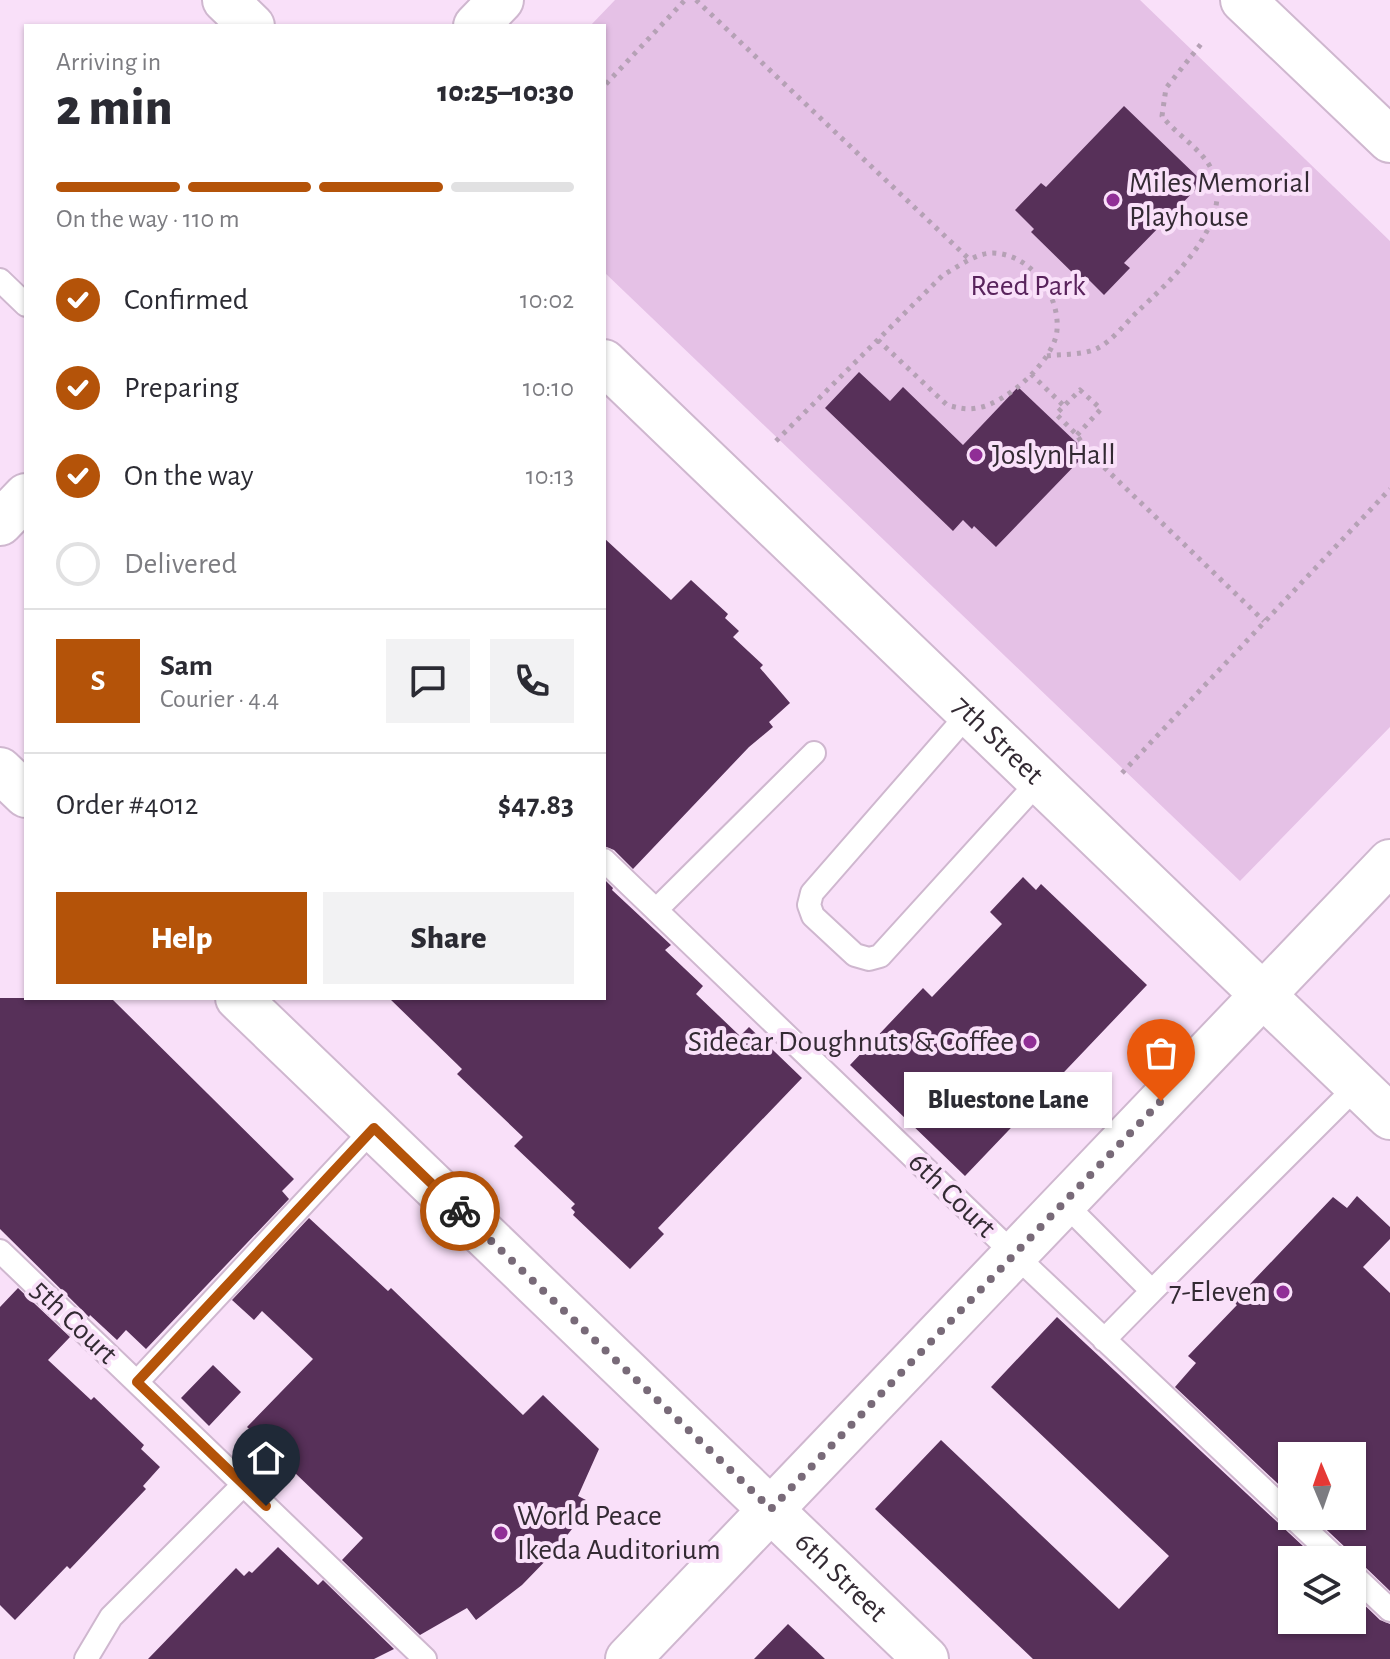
<!DOCTYPE html>
<meta charset="utf-8">
<style>
:root{--surface:#fff;--page:#f2f2f3;--text:#2b2b33;--muted:#7c7c81;--line:#e1e1e2;--accent:#b45309}
body{margin:0;font-family:"Alegreya Sans",sans-serif;background:var(--page);color:var(--text);height:100vh;display:flex;flex-direction:column;font-size:30px;white-space:nowrap}
*{box-sizing:border-box;margin:0}
p{font-size:26px;color:var(--muted)}
.icon{flex:none;width:44px;height:44px;fill:none;stroke:currentColor;stroke-width:2;stroke-linecap:round;stroke-linejoin:round}
.map{position:relative;flex:1;overflow:hidden}
.sheet{position:absolute;left:24px;top:24px;width:582px;height:976px;display:flex;flex-direction:column;background:var(--surface);border-radius:0px;box-shadow:0 2px 6px #0004}
.sheet>*{flex:none}
.needle{width:52px;rotate:358deg}
.fabs{position:absolute;left:1278px;top:1442px;display:grid;gap:16px}
.fabs a{display:grid;place-items:center;width:88px;height:88px;border-radius:0px;background:var(--surface);box-shadow:0 2px 6px #0004;font-size:40px}
.pin{position:absolute;display:grid;place-items:center;width:68px;height:68px;color:#fff;margin:-82px -34px;border-radius:50% 50% 50% 0;rotate:-45deg;box-shadow:0 0 8px #0007}
.pin .icon{rotate:45deg}
.courier{position:absolute;display:grid;place-items:center;width:80px;height:80px;margin:-40px;border:6px solid #b45309;border-radius:50%;background:#fff;color:#222;box-shadow:0 2px 10px #0007}
.bubble{position:absolute;height:56px;border-radius:0px;background:var(--surface);box-shadow:0 2px 6px #0004;font-size:26px;font-weight:800;line-height:56px;text-align:center}
.headline em{font-style:normal;font-weight:800}
.headline div{display:flex;flex-direction:column-reverse}
.headline{display:flex;align-items:center;justify-content:space-between;height:136px;padding:0 32px}
h1{font-size:52px;font-weight:800;line-height:60px}
.bar{display:grid;grid-template-columns:repeat(4,1fr);gap:12px 8px;align-content:center;height:96px;padding:0 32px}
.bar i{height:10px;border-radius:6px;background:var(--line)}
.bar .active{background:var(--accent)}
.bar p{grid-column:span 4}
.line{display:flex;align-items:center;gap:20px;padding:0 32px;border-top:2px solid var(--line)}
.line div{flex:1}
.round{display:grid;place-items:center;flex:none;width:84px;height:84px;border-radius:0px;background:var(--page)}
ol{padding:0 32px;list-style:none}
li{display:flex;align-items:center;gap:24px;height:88px}
li p{margin-inline-start:auto}
li .icon{padding:8px;border-radius:50%;background:var(--accent);color:#fff;stroke-width:4}
li:last-child{color:var(--muted)}
li i{width:44px;height:44px;border:4px solid var(--line);border-radius:50%}
.cta{display:flex;gap:16px;margin-top:auto;padding:16px 32px}
.cta a{flex:1;height:92px;border-radius:0px;background:var(--accent);color:#fff;font-size:32px;font-weight:800;line-height:92px;text-align:center}
.cta a+a{background:var(--page);color:var(--text)}
.map>svg:first-child{display:block}
.green{fill:#e5c1e6}
.building{fill:#573059}
.lines{fill:none;stroke-linecap:round;stroke-linejoin:round}
.service-casing{stroke:#cfb7cf;stroke-width:26}
.minor-casing{stroke:#cfb7cf;stroke-width:48}
.tertiary-casing{stroke:#cfb7cf;stroke-width:48}
.primary-casing{stroke:#cfb7cf;stroke-width:48}
.path{stroke:#b5a1b5;stroke-width:5;stroke-dasharray:4 6;stroke-linecap:butt}
.service{stroke:#fff;stroke-width:22}
.minor{stroke:#fff;stroke-width:44}
.tertiary{stroke:#fff;stroke-width:44}
.primary{stroke:#fff;stroke-width:44}
.done{stroke:#786a78;stroke-width:8;stroke-dasharray:0 14.4}
.route{stroke:#b45309;stroke-width:10}
.poi-dot{fill:#902e96;stroke:#f9e0f9;stroke-width:3}
.labels{text-anchor:middle;dominant-baseline:central;stroke-width:8;stroke-linejoin:round;paint-order:stroke}
.poi-label{font-size:30px;fill:#332a33;stroke:#f9e0f9;text-anchor:start}
.park-label{font-size:30px;fill:#59235c;stroke:#f9e0f9}
.street-label{font-size:30px;fill:#332a33;stroke:#f9e0f9}
</style>
<div class="map">
<svg width="1390" height="1659" viewBox="0 0 1390 1659">
<rect width="100%" height="100%" fill="#f9e0f9"/>
<path class="green" d="M 615,0 L 1140,0 L 1390,241 L 1390,727 L 1240,881 L 604,272 L 604,26 L 590,26 Z"/>
<path class="building" d="M 1124,106 L 1203,182 L 1124,263 L 1130,268 L 1104,295 L 1085,276 L 1081,281 L 1031,232 L 1034,229 L 1015,210 L 1041,183 L 1046,187 Z
M 859,372 L 890,401 L 903,387 L 963,445 L 1018,387 L 1077,443 L 1078,462 L 996,547 L 974,526 L 972,529 L 963,520 L 953,531 L 825,408 Z
M 604,538 L 671,600 L 691,580 L 728,614 L 725,618 L 739,631 L 733,637 L 763,665 L 760,668 L 790,703 L 769,722 L 773,727 L 749,747 L 633,869 L 614,850 L 604,846 Z
M 1023,877 L 1036,890 L 1041,884 L 1147,985 L 965,1176 L 850,1065 L 923,988 L 932,997 L 1002,924 L 990,912 Z
M 604,879 L 613,888 L 612,890 L 671,945 L 665,950 L 703,986 L 696,994 L 740,1036 L 749,1027 L 802,1078 L 658,1228 L 664,1234 L 630,1269 L 573,1215 L 575,1212 L 571,1208 L 575,1204 L 514,1146 L 523,1137 L 457,1074 L 462,1069 L 389,998 L 604,998 Z
M 0,998 L 111,998 L 294,1179 L 282,1191 L 289,1199 L 146,1349 L 126,1330 L 117,1340 L 90,1315 L 89,1317 L 0,1229 Z
M 1357,1196 L 1390,1227 L 1390,1239 L 1363,1267 L 1390,1293 L 1390,1591 L 1362,1564 L 1352,1560 L 1348,1550 L 1312,1516 L 1352,1516 L 1352,1456 L 1292,1456 L 1292,1497 L 1175,1387 L 1196,1363 L 1188,1356 L 1237,1305 L 1233,1302 L 1333,1197 L 1347,1208 Z
M 309,1218 L 388,1291 L 391,1288 L 523,1415 L 543,1395 L 599,1449 L 578,1496 L 590,1502 L 579,1520 L 554,1552 L 522,1585 L 476,1620 L 467,1608 L 420,1635 L 342,1560 L 363,1538 L 247,1427 L 313,1359 L 262,1311 L 254,1320 L 232,1300 Z
M 18,1288 L 70,1337 L 48,1360 L 91,1400 L 94,1397 L 144,1445 L 141,1449 L 160,1467 L 143,1486 L 146,1489 L 70,1569 L 67,1566 L 15,1620 L 0,1605 L 0,1307 Z
M 1057,1317 L 1318,1560 L 1292,1560 L 1292,1620 L 1352,1620 L 1352,1593 L 1380,1620 L 1390,1624 L 1390,1659 L 1033,1659 L 875,1509 L 941,1440 L 1119,1609 L 1169,1556 L 991,1387 Z
M 213,1365 L 241,1392 L 209,1426 L 181,1398 Z
M 278,1547 L 318,1585 L 323,1580 L 394,1649 L 374,1659 L 148,1659 L 236,1568 L 244,1576 L 249,1571 L 252,1573 Z
M 788,1624 L 825,1659 L 754,1659 Z"/>
<g class="lines">
<defs>
<path id="service" d="M 0,280 L 26,305
M 969,713 L 812,893 L 809,905 L 813,916 L 855,955 L 869,959 L 880,956 L 1040,780
M 604,860 L 1015,1255 L 1338,1560
M 656,910 L 814,753
M 1064,1203 L 1152,1291 L 1104,1340
M 0,1251 L 425,1659
M 1152,1291 L 1357,1086
M 137,1382 L 374,1128
M 1352,1574 L 1390,1610
M 86,1659 L 111,1617 L 244,1484"/>
<g id="minor">
<path d="M 225,0 L 252,26"/>
<path d="M 476,26 L 501,0"/>
<path id="s1" d="M 604,362 L 1390,1117"/>
<path d="M 0,523 L 26,496"/>
<path d="M 0,770 L 26,795"/>
<path id="s2" d="M 238,998 L 926,1659"/>
</g>
<path id="tertiary" d="M 1243,0 L 1390,140"/>
<path id="primary" d="M 628,1659 L 1390,862"/>
</defs>
<use href="#service" class="service-casing"/>
<use href="#minor" class="minor-casing"/>
<use href="#tertiary" class="tertiary-casing"/>
<use href="#primary" class="primary-casing"/>
<path class="path" d="M 696,0 L 970,260
M 606,84 L 685,0
M 1047,356 C 1062,354 1082,355 1096,349 C 1111,342 1125,324 1137,312 C 1169,282 1232,226 1214,175 C 1205,150 1178,137 1162,116 L 1166,88 L 1201,44
M 1031,374 L 1064,406
M 1077,435 L 1101,409 L 1080,390 L 1056,414 L 1077,435 L 1087,451 L 1264,621
M 776,441 L 943,275 C 958,267 975,253 993,253 C 1030,254 1060,294 1057,330 C 1055,360 1006,404 977,408 C 967,410 958,408 947,405 L 878,340
M 1122,773 L 1390,489"/>
<use href="#service" class="service"/>
<use href="#minor" class="minor"/>
<use href="#tertiary" class="tertiary"/>
<use href="#primary" class="primary"/>
</g>
<g class="lines">
<path class="done" d="M 460,1211 L 771,1509 L 1161,1101"/>
<path class="route" d="M 266,1506 L 137,1382 L 374,1128 L 460,1211"/>
</g>
<g class="poi-dot">
<circle cx="1113" cy="200" r="8"/>
<circle cx="976" cy="455" r="8"/>
<circle cx="1030" cy="1042" r="8"/>
<circle cx="1283" cy="1292" r="8"/>
<circle cx="501" cy="1533" r="8"/>
</g>
<g class="labels">
<g class="poi-label">
<text x="1129" y="183">Miles Memorial<tspan x="1129" dy="34">Playhouse</tspan></text>
<text x="992" y="455">Joslyn Hall</text>
<text x="1014" y="1042" text-anchor="end">Sidecar Doughnuts &amp; Coffee</text>
<text x="1267" y="1292" text-anchor="end">7-Eleven</text>
<text x="517" y="1516">World Peace<tspan x="517" dy="34">Ikeda Auditorium</tspan></text>
</g>
<g class="park-label">
<text x="1028" y="286">Reed Park</text>
</g>
<g class="street-label">
<text stroke="none"><textPath href="#s1" startOffset="546">7th Street</textPath></text>
<text transform="translate(952 1195) rotate(44)">6th Court</text>
<text transform="translate(74 1322) rotate(44)">5th Court</text>
<text stroke="none"><textPath href="#s2" startOffset="836">6th Street</textPath></text>
</g>
</g>
</svg>
<div class="fabs">
<a><svg class="needle" viewBox="-14 -14 28 28"><path d="M0-13l5 13h-10z" fill="#e53935"/><path d="M0 13l5-13h-10z" fill="#7c7c81"/></svg></a>
<a><svg class="icon" aria-label="layers" viewBox="0 0 24 24"><path d="M12 4l9 5-9 5-9-5zM3 14l9 5 9-5"/></svg></a>
</div>
<div class="pin" style="left:1161px;top:1101px;background:#ea580c"><svg class="icon" aria-label="bag" viewBox="0 0 24 24"><path d="M5 8h14l-1 12H6zM9 8a3 3 0 0 1 6 0"/></svg></div>
<div class="pin" style="left:266px;top:1506px;background:#1f2937"><svg class="icon" aria-label="home" viewBox="0 0 24 24"><path d="M3 11l9-7 9 7M6 9v11h12V9"/></svg></div>
<div class="courier" style="left:460px;top:1211px"><svg class="icon" aria-label="bike" viewBox="0 0 24 24"><circle cx="6" cy="16" r="4"/><circle cx="18" cy="16" r="4"/><path d="M6 16l4-8h5l3 8M10 8l3 8H6M13 5h3"/></svg></div>
<div class="bubble" style="left:904px;top:1072px;width:208px">Bluestone Lane</div>
<section class="sheet">
<div class="headline"><div><h1>2 min</h1><p>Arriving in</p></div><em>10:25–10:30</em></div>
<div class="bar"><i class="active"></i><i class="active"></i><i class="active"></i><i></i><p>On the way · 110 m</p></div>
<ol>
<li><svg class="icon" aria-label="check" viewBox="0 0 24 24"><path d="M5 12l5 5 9-10"/></svg>Confirmed<p>10:02</p></li>
<li><svg class="icon" aria-label="check" viewBox="0 0 24 24"><path d="M5 12l5 5 9-10"/></svg>Preparing<p>10:10</p></li>
<li><svg class="icon" aria-label="check" viewBox="0 0 24 24"><path d="M5 12l5 5 9-10"/></svg>On the way<p>10:13</p></li>
<li><i></i>Delivered</li>
</ol>
<div class="line" style="height:144px"><b class="round" style="background:var(--accent);color:#fff">S</b><div><b>Sam</b><p>Courier · 4.4</p></div><a class="round"><svg class="icon" aria-label="chat" viewBox="0 0 24 24"><path d="M4 5h16v11H9l-5 4z"/></svg></a><a class="round"><svg class="icon" aria-label="phone" viewBox="0 0 24 24"><path d="M5 4h4l2 5-3 2q2 4 5 5l2-3 5 2v4C11 20 4 13 5 4z"/></svg></a></div>
<div class="line" style="height:104px"><div>Order #4012</div><b>$47.83</b></div>
<div class="cta"><a>Help</a><a>Share</a></div>
</section>
</div>
